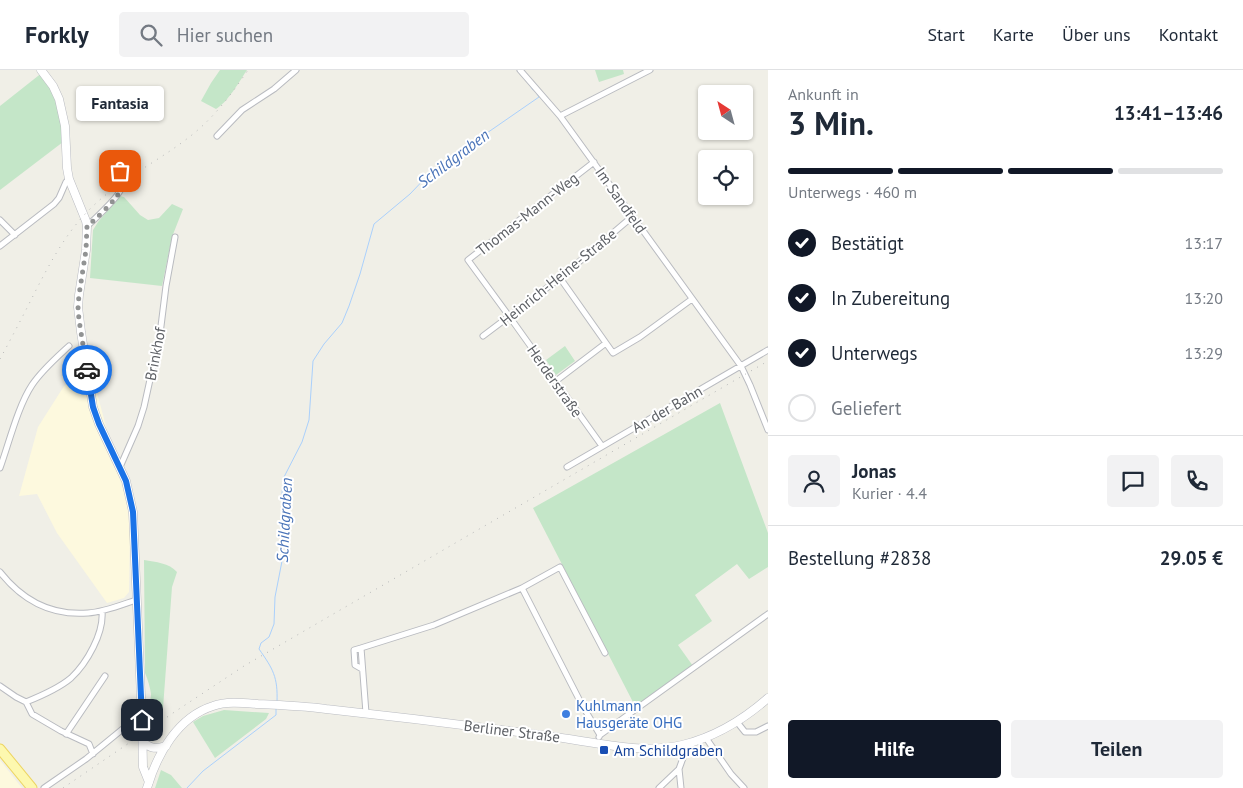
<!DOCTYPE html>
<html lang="de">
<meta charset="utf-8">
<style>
:root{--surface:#fff;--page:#f2f2f3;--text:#1f2937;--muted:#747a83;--line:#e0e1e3;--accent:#111827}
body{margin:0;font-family:"PT Sans",sans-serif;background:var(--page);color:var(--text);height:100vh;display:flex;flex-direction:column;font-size:19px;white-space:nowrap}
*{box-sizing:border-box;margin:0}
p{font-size:16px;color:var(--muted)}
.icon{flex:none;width:28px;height:28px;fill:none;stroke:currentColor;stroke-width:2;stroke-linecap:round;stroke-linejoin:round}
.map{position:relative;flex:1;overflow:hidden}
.panel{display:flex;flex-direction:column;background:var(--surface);width:475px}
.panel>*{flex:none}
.needle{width:32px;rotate:324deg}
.tools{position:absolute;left:698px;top:15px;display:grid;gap:10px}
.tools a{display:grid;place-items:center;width:55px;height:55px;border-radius:5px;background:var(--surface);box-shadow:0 1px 4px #0004;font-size:25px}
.pin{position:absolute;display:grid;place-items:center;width:42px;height:42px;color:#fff;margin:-21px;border-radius:10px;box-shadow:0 2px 8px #0006}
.courier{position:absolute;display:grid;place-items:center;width:50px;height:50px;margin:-25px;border:4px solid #1a73e8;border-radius:50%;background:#fff;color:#222;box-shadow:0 1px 6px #0007}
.bubble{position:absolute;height:35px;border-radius:5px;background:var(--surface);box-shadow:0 1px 4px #0004;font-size:16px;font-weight:600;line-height:35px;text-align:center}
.summary em{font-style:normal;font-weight:600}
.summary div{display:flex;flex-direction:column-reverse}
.summary{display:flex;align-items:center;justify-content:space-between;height:85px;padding:0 20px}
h1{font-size:32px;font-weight:600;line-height:38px}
.bar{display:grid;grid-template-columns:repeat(4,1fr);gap:8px 5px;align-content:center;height:60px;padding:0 20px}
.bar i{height:6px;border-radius:4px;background:var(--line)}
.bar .on{background:var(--accent)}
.bar p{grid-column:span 4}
.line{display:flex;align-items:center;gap:12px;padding:0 20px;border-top:1px solid var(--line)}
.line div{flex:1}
.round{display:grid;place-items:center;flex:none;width:52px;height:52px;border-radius:5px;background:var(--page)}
ol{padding:0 20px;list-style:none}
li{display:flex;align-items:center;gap:15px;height:55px}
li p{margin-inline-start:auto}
li .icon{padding:5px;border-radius:50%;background:var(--accent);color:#fff;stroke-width:4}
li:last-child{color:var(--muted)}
li i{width:28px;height:28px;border:2px solid var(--line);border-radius:50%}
.action{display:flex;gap:10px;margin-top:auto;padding:10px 20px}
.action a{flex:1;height:58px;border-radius:5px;background:var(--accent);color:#fff;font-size:20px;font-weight:600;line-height:58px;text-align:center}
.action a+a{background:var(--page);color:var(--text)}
header{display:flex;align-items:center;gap:30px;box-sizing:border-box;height:70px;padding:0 25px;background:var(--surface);border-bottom:1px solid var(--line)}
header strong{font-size:24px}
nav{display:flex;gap:28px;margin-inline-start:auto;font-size:18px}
.search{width:350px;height:45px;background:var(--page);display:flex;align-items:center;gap:12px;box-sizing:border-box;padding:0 18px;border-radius:5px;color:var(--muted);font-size:19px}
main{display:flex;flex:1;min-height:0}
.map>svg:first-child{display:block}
.commercial{fill:#fdf9de}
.green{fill:#c4e6c8}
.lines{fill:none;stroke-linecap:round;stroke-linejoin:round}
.stream{stroke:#aad0fc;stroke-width:1}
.street-casing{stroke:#b9bbc0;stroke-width:7}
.secondary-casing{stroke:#babcc2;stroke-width:9}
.primary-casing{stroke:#edd562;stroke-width:11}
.street{stroke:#fff;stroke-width:5}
.secondary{stroke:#fff;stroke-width:8}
.primary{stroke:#fdf8af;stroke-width:9}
.rail{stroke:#b7b8b8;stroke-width:1;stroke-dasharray:1 6;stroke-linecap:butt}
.done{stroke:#919393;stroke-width:5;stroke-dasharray:0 9}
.route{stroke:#1a73e8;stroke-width:6}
.shop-dot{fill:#3f7fe0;stroke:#fff;stroke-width:2}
.transit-dot{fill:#1a4fb4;stroke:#fff;stroke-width:2}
.labels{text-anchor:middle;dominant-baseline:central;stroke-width:4;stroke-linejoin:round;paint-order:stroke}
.street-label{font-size:15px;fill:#5e6166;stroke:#fff}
.shop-label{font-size:15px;fill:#366cbe;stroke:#fff;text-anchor:start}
.transit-label{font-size:15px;fill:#164399;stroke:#fff;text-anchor:start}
.water-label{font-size:16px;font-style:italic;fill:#4973b8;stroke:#fff}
</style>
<header>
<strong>Forkly</strong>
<div class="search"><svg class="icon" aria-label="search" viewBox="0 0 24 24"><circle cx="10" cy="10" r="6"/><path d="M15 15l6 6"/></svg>Hier suchen</div>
<nav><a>Start</a><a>Karte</a><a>Über uns</a><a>Kontakt</a></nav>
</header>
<main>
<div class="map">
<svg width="768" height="718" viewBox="0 0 768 718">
<rect width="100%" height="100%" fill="#f0efe7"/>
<path class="commercial" d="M 90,297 L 127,434 L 130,461 L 129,522 L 124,528 L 107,533 L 57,463 L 37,424 L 19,426 L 38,357 L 64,316 Z
M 0,690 L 22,718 L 0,718 Z"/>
<path class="green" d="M 220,0 L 247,0 C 239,12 228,32 216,39 L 201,31 L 211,13 Z
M 595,0 L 623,0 L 624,4 L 599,12 Z
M 43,2 L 56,31 L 61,53 L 63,72 L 0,120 L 0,36 Z
M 120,126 L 124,127 L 140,145 L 148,150 L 159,148 L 172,134 L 183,139 L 172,167 L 162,216 L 90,208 L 93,160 L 98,152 Z
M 565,276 L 575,291 L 556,305 L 546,290 Z
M 720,333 L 768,463 L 768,497 L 749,509 L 737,494 L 695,525 L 712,551 L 678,575 L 693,596 L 635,636 L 533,438 Z
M 144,490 C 156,492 169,493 177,502 L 172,517 L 163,638 L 149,645 C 146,635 151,633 151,624 C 150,617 148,610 145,603 Z
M 224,640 L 269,643 L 266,649 L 215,688 L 193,652 L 203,646 Z
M 161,700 L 171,705 L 182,718 L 155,718 Z"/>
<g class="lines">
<path class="stream" d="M 526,10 L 533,20
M 277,632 C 278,607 273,599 259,579 L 261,573 L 269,567 L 274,554 L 275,527 L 283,486 L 282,423 L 284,407 L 302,372 L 309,350 L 313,291 L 324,274 L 342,253 L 349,236 L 360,204 L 374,154 L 410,124 L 432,101 L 539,27 L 537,24
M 187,718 L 203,701 L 276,645 L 276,638"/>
<defs>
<path id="street" d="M 520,0 L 560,46
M 650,0 L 560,46 L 741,296 L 750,315 L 768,360
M 217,66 L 242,40 L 274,19 L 296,0
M 594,92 L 468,190 L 509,246 L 602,376
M 0,150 L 15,165
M 87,156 C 94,150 116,129 120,121 C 122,115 121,107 120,101
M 0,176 L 54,134 L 59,128 L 66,112 L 69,109
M 560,208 L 613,283 L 640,267 L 692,229
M 483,266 L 560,208 L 633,146
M 556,311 L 606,273
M 120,397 L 138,356 L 144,337 L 160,264 L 166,216 L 175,167
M 567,397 L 768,280
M 0,398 C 9,373 18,336 32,315 C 42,300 56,288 69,276
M 0,502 C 22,530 51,546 88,543 C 104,542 121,535 136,530
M 522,518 L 560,497 L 605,583
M 361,578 L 354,580 L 355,595 L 362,599
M 0,616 L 16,627 L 26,632 C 41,626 58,619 71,608 C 87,593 104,563 102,541
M 26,632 L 32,644 L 61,661 L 89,674 L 93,684
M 366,643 L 361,578 L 434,555 L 522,518 L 582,635 L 600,665
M 737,652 L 745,662 L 756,662 L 768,656
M 66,664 L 105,606
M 599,667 L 600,665 L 768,544
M 706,668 L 731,704 L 744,718
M 44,718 L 86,689 L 130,653 L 142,650
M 659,718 L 679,699
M 681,718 L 679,699 L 683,688 L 682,675"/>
<path id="secondary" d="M 41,0 L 53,16 L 59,29 L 65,56 L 67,98 L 69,109 L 86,151 L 87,156 L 86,180 L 79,225 L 78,237 L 81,262 L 93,337 L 99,354 L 126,411 L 133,442 L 142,650 L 143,697 L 149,712
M 143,672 C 151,679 156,679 166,676
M 147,718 C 157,684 178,647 213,636 C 227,631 244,633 258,634 C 281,635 304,636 326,639 C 400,647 474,656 548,666 C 590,671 641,685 682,675 C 715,667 743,650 768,628"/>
<path id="primary" d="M 0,679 L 32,718"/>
</defs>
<use href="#street" class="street-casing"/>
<use href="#secondary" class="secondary-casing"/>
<use href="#primary" class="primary-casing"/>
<use href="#street" class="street"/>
<use href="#secondary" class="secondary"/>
<use href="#primary" class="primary"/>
<path class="rail" d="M 0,289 C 12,267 24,244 35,222 C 51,191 67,161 92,137 C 121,109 157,92 188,68 C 213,49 231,25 248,0
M 63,718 L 176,641 L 244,596 L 768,291"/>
</g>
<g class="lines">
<path class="done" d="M 87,300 L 79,250 L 78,237 L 79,225 L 86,180 L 87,156 C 94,151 117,129 120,121 C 122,115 121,107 120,101"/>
<path class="route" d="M 87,300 L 93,337 L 99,354 L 126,411 L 133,442 L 142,650"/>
</g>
<circle class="shop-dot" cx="566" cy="644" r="5"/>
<rect class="transit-dot" x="599" y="675" width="10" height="10" rx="2.5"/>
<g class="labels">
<g class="street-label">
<text transform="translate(621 130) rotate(55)">Im Sandfeld</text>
<text transform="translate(527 144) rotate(-38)">Thomas-Mann-Weg</text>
<text transform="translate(558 207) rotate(-39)">Heinrich-Heine-Straße</text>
<text transform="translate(155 284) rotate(-79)">Brinkhof</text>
<text transform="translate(555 311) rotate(55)">Herderstraße</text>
<text transform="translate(667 339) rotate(-30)">An der Bahn</text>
<text transform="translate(512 661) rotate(7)">Berliner Straße</text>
</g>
<g class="shop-label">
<text x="576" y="635">Kuhlmann<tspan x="576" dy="17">Hausgeräte OHG</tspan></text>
</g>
<g class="transit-label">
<text x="614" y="680">Am Schildgraben</text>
</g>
<g class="water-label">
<text transform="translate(453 88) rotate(-37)">Schildgraben</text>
<text transform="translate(284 450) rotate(-87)">Schildgraben</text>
</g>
</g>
</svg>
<div class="tools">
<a><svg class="needle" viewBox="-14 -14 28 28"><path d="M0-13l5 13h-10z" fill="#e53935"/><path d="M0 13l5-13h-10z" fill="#747a83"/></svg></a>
<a><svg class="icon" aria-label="locate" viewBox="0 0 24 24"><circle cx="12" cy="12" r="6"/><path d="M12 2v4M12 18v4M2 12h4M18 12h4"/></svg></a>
</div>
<div class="pin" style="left:120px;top:101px;background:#ea580c"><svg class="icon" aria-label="bag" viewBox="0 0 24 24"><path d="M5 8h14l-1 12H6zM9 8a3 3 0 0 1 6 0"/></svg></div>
<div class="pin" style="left:142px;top:650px;background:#1f2937"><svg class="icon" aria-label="home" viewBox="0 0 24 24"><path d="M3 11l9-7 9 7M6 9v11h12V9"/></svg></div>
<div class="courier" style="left:87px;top:300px"><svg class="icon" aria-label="car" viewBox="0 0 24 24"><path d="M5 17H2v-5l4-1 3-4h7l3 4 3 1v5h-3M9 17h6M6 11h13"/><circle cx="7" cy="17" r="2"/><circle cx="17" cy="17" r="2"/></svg></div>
<div class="bubble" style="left:76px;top:16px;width:88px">Fantasia</div>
</div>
<section class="panel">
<div class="summary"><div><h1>3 Min.</h1><p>Ankunft in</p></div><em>13:41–13:46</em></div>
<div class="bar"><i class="on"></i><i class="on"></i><i class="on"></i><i></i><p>Unterwegs · 460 m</p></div>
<ol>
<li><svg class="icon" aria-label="check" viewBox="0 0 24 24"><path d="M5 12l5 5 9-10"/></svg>Bestätigt<p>13:17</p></li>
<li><svg class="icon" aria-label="check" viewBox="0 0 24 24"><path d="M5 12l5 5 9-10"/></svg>In Zubereitung<p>13:20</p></li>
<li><svg class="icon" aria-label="check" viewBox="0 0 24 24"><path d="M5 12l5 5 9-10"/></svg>Unterwegs<p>13:29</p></li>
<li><i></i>Geliefert</li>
</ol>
<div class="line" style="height:90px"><a class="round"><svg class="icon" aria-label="person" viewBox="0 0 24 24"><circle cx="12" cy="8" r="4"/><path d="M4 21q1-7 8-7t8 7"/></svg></a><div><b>Jonas</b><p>Kurier · 4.4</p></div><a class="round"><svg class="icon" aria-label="chat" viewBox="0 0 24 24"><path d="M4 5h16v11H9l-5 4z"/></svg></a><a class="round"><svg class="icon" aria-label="phone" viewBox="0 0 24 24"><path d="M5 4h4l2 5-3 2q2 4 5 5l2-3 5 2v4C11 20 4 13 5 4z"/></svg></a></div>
<div class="line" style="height:65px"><div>Bestellung #2838</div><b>29.05 €</b></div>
<div class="action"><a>Hilfe</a><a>Teilen</a></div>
</section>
</main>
